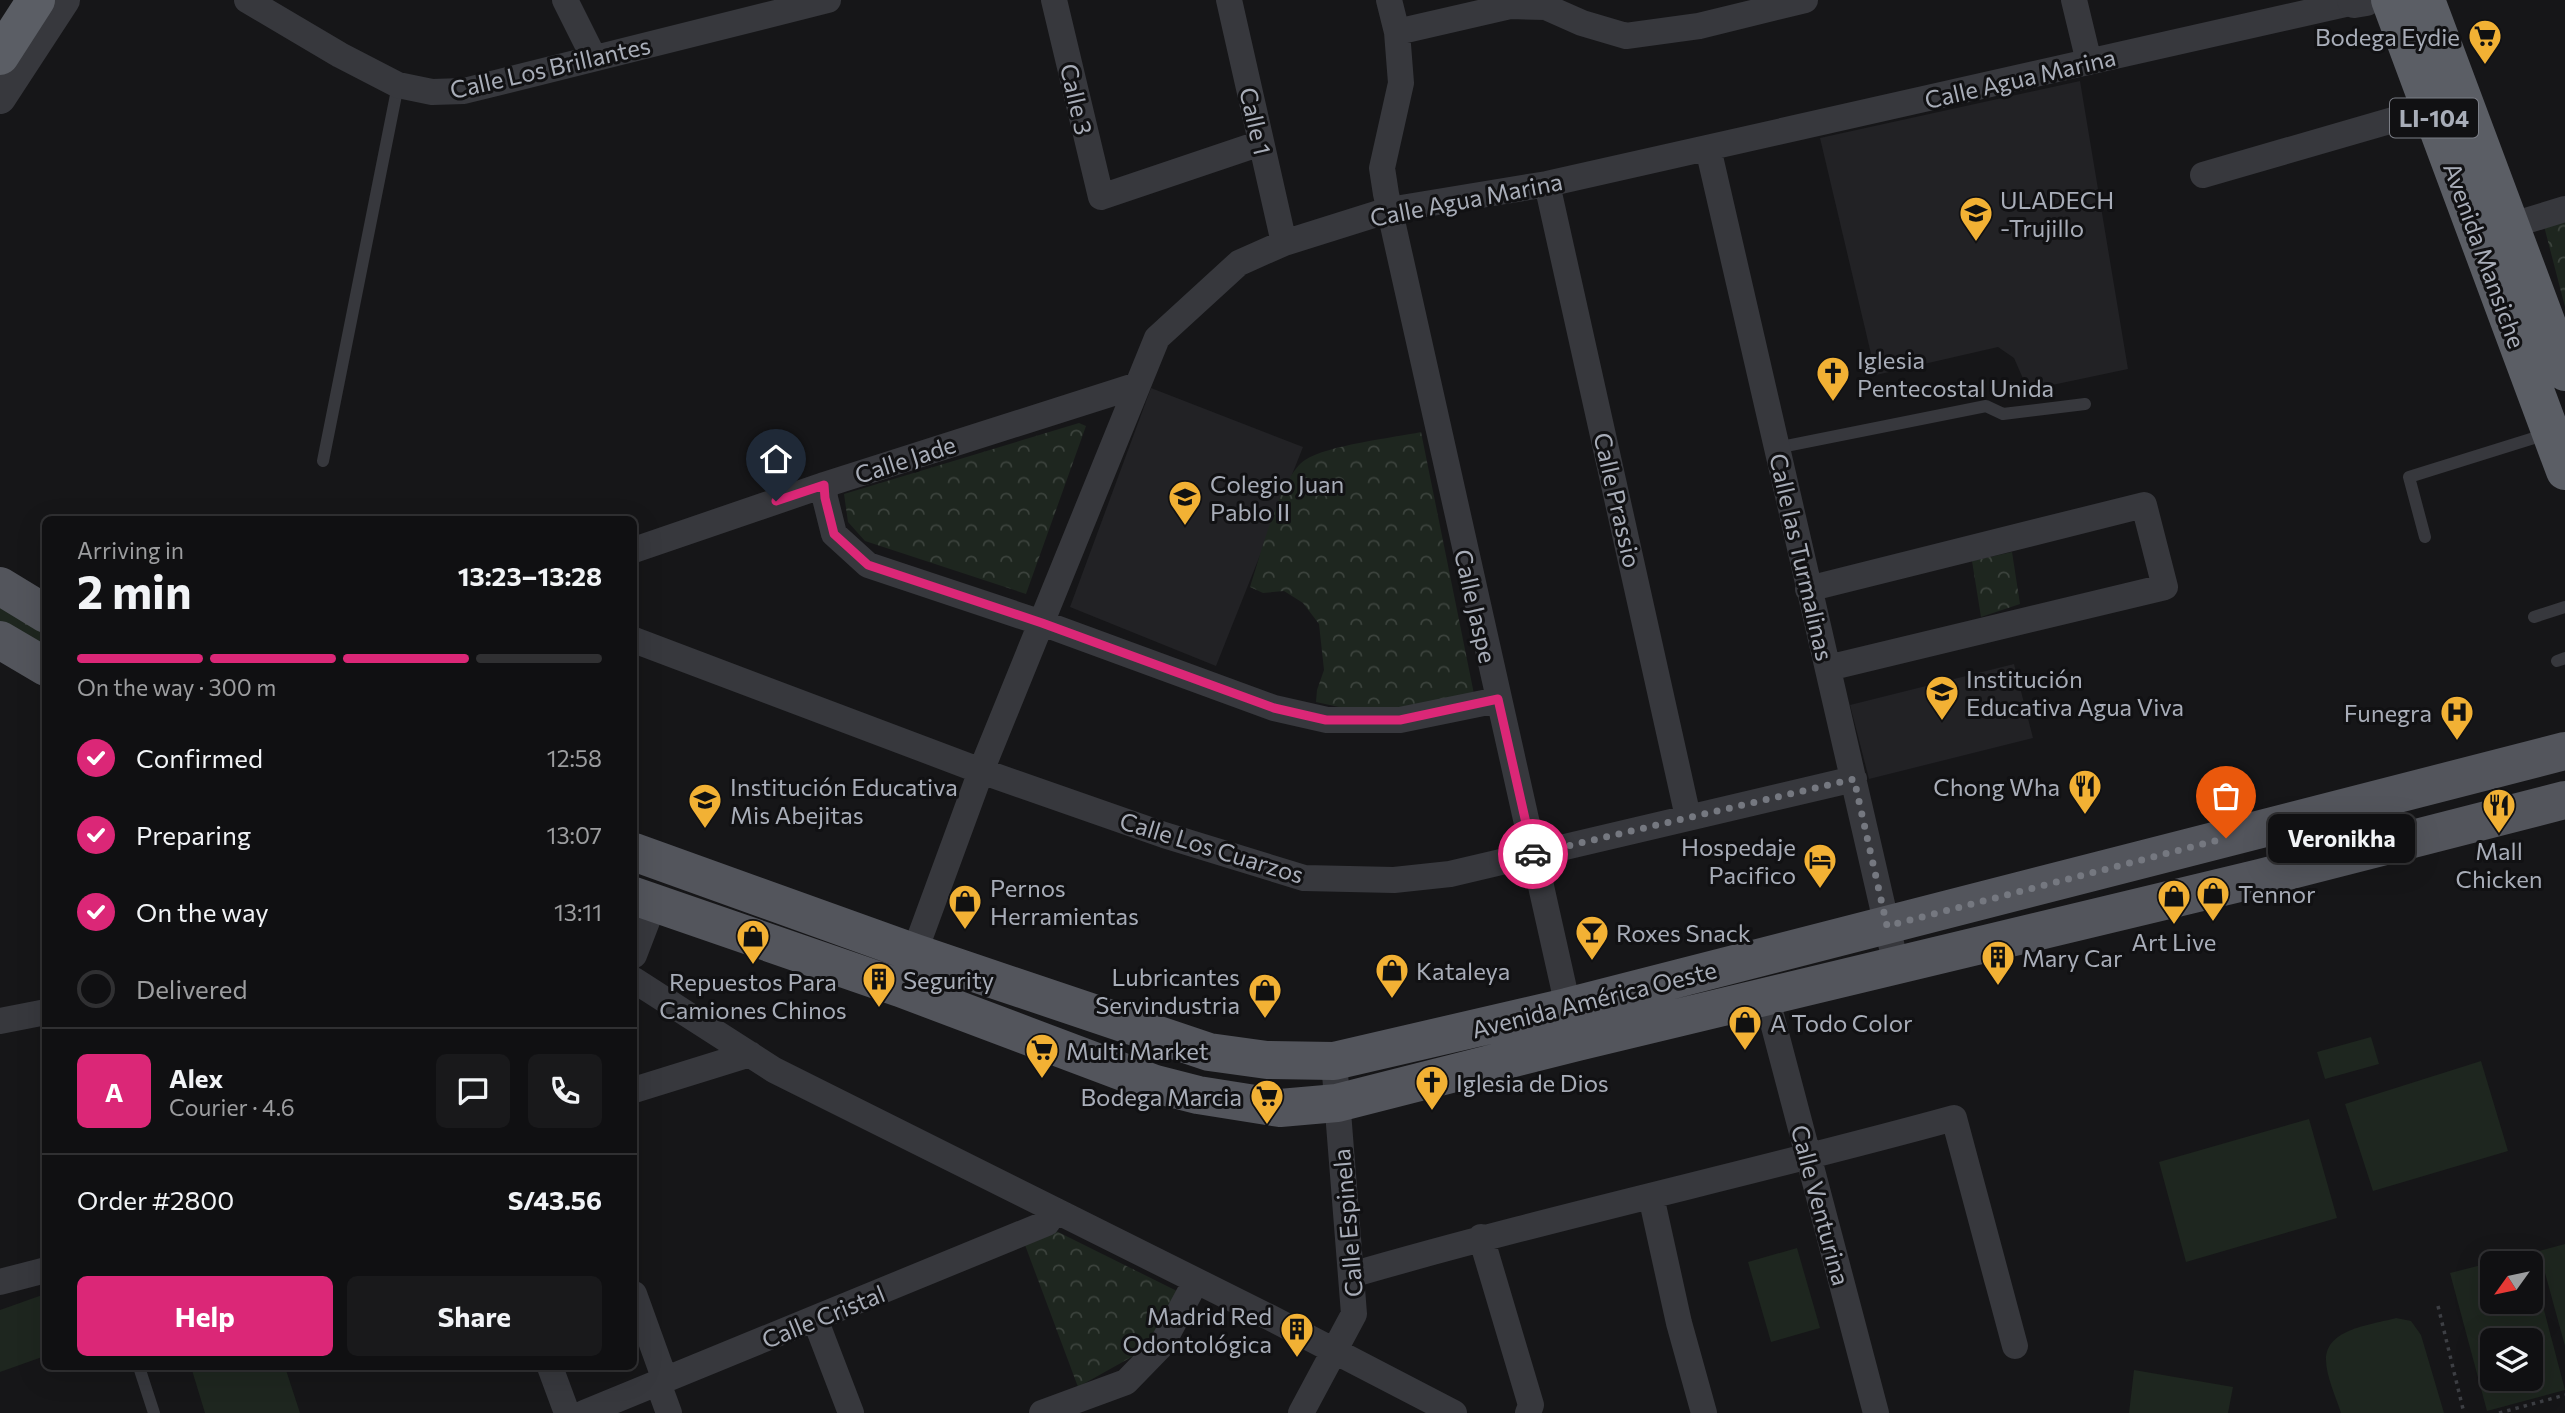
<!DOCTYPE html>
<meta charset="utf-8">
<style>
:root{--surface:#101012;--page:#19191b;--text:#f1f3f6;--muted:#9c9d9f;--line:#303032;--accent:#db2777}
body{margin:0;font-family:Commissioner,sans-serif;background:var(--page);color:var(--text);height:100vh;display:flex;flex-direction:column;font-size:26px;white-space:nowrap}
*{box-sizing:border-box;margin:0}
p{font-size:23px;color:var(--muted)}
.icon{flex:none;width:38px;height:38px;fill:none;stroke:currentColor;stroke-width:2;stroke-linecap:round;stroke-linejoin:round}
.map{position:relative;flex:1;overflow:hidden}
.panel{position:absolute;left:42px;top:516px;width:595px;height:854px;display:flex;flex-direction:column;background:var(--surface);border-radius:10px;box-shadow:0 7px 28px #0002,0 0 0 2px var(--line)}
.panel>*{flex:none}
.needle{width:46px;rotate:237deg}
.tools{position:absolute;left:2480px;top:1251px;display:grid;gap:14px}
.tools a{display:grid;place-items:center;width:63px;height:63px;border-radius:10px;background:var(--surface);box-shadow:0 7px 28px #0002,0 0 0 2px var(--line);font-size:35px}
.pin{position:absolute;display:grid;place-items:center;width:60px;height:60px;color:#fff;margin:-72px -30px;border-radius:50% 50% 50% 0;rotate:-45deg;box-shadow:0 0 7px #0007}
.pin .icon{rotate:45deg}
.courier{position:absolute;display:grid;place-items:center;width:70px;height:70px;margin:-35px;border:5px solid #db2777;border-radius:50%;background:#fff;color:#222;box-shadow:0 2px 9px #0007}
.bubble{position:absolute;height:49px;border-radius:10px;background:var(--surface);box-shadow:0 7px 28px #0002,0 0 0 2px var(--line);font-size:23px;font-weight:700;line-height:49px;text-align:center}
.headline em{font-style:normal;font-weight:700}
.headline div{display:flex;flex-direction:column-reverse}
.headline{display:flex;align-items:center;justify-content:space-between;height:119px;padding:0 35px}
h1{font-size:46px;font-weight:700;line-height:52px}
.bar{display:grid;grid-template-columns:repeat(4,1fr);gap:10px 7px;align-content:center;height:84px;padding:0 35px}
.bar i{height:9px;border-radius:5px;background:var(--line)}
.bar .selected{background:var(--accent)}
.bar p{grid-column:span 4}
.line{display:flex;align-items:center;gap:18px;padding:0 35px;border-top:2px solid var(--line)}
.line div{flex:1}
.round{display:grid;place-items:center;flex:none;width:74px;height:74px;border-radius:10px;background:var(--page)}
ol{padding:0 35px;list-style:none}
li{display:flex;align-items:center;gap:21px;height:77px}
li p{margin-inline-start:auto}
li .icon{padding:7px;border-radius:50%;background:var(--accent);color:#fff;stroke-width:4}
li:last-child{color:var(--muted)}
li i{width:38px;height:38px;border:4px solid var(--line);border-radius:50%}
.action{display:flex;gap:14px;margin-top:auto;padding:14px 35px}
.action a{flex:1;height:80px;border-radius:10px;background:var(--accent);color:#fff;font-size:28px;font-weight:700;line-height:80px;text-align:center}
.action a+a{background:var(--page);color:var(--text)}
.map>svg:first-child{display:block}
.built{fill:#222225}
.grass{fill:url(#grass-tufts)}
.park{fill:url(#park-crowns)}
.pitch{fill:#1e261f;fill-rule:evenodd}
.lines{fill:none;stroke-linecap:round;stroke-linejoin:round}
.path{stroke:#3d3f44;stroke-width:3.5;stroke-dasharray:3.5 5;stroke-linecap:butt}
.service{stroke:#37383d;stroke-width:12}
.minor{stroke:#37383d;stroke-width:26}
.tertiary{stroke:#37383d;stroke-width:32}
.primary{stroke:#53555c;stroke-width:38}
.trunk{stroke:#5b5e65;stroke-width:38}
.done{stroke:#757880;stroke-width:7;stroke-dasharray:0 12.6}
.route{stroke:#db2777;stroke-width:9}
.labels{text-anchor:middle;dominant-baseline:central;stroke-width:6;stroke-linejoin:round;paint-order:stroke}
.shield{fill:#111113;stroke:#7b7e86;stroke-width:2}
.shield-label{font-size:23px;font-weight:bold;fill:#a8adb8}
.poi-label{font-size:24px;fill:#a8adb8;stroke:#111113;text-anchor:start}
.street-label{font-size:24px;fill:#a8adb8;stroke:#111113}
</style>
<div class="map">
<svg width="2565" height="1413" viewBox="0 0 2565 1413">
<defs>
<pattern id="grass-tufts" width="24" height="20" patternUnits="userSpaceOnUse" patternTransform="scale(1.75)"><rect width="24" height="20" fill="#1e261f"/><path d="M3 7l-1-3M5 7V3M7 7l1-3M15 17l-1-3M17 17v-4M19 17l1-3" fill="none" stroke="#3c433d"/></pattern>
<pattern id="park-crowns" width="20" height="18" patternUnits="userSpaceOnUse" patternTransform="scale(1.75)"><rect width="20" height="18" fill="#1e261f"/><path d="M2 6a3 3 0 1 1 6 0M12 15a3 3 0 1 1 6 0" fill="none" stroke="#3c433d"/></pattern>
</defs>
<rect width="100%" height="100%" fill="#161618"/>
<path class="built" d="M 2080,81 L 2128,369 L 2028,390 L 2014,358 L 1998,347 L 1876,375 L 1820,138 Z
M 1151,388 L 1303,447 L 1216,666 L 1070,607 Z
M 2014,664 L 2033,738 L 1869,779 L 1850,705 Z"/>
<path class="grass" d="M 0,594 L 45,622 L 45,656 L 0,629 Z"/>
<path class="park" d="M 2565,220 L 2565,307 L 2544,226 Z
M 1079,423 L 1086,426 L 1026,594 L 865,541 L 848,522 L 844,494 Z
M 1421,432 L 1474,694 L 1412,707 L 1339,707 L 1316,702 L 1317,690 L 1324,670 L 1319,624 L 1303,603 L 1284,591 L 1263,593 L 1250,587 C 1260,557 1280,476 1305,460 C 1328,445 1392,438 1421,432 Z
M 2012,552 L 2020,604 L 1981,617 L 1972,561 Z
M 1056,1231 L 1177,1291 L 1159,1326 L 1137,1354 L 1078,1387 L 1025,1245 Z"/>
<path class="pitch" d="M 2371,1037 L 2379,1064 L 2325,1079 L 2317,1052 Z
M 2481,1061 L 2508,1151 L 2373,1191 L 2345,1104 Z
M 2309,1119 L 2337,1218 L 2186,1262 L 2159,1162 Z
M 2565,1244 L 2565,1346 L 2539,1251 Z
M 1797,1248 L 1820,1328 L 1771,1342 L 1748,1262 Z
M 2529,1253 L 2565,1390 L 2487,1411 L 2450,1273 ZM 2492,1264 L 2530,1264 L 2530,1302 L 2492,1302 ZM 2492,1340 L 2530,1340 L 2530,1379 L 2492,1379 Z
M 45,1294 L 45,1356 L 0,1372 L 0,1310 Z
M 2396,1318 L 2411,1321 L 2421,1335 L 2444,1413 L 2341,1413 C 2336,1397 2326,1376 2326,1360 C 2326,1328 2372,1325 2396,1318 Z
M 191,1367 L 285,1367 L 300,1413 L 205,1413 Z
M 2134,1370 L 2233,1387 L 2228,1413 L 2129,1413 Z"/>
<g class="lines">
<path class="path" d="M 2438,1306 L 2464,1413
M 2499,1413 L 2565,1395"/>
<path class="service" d="M 1776,448 L 1986,406 L 2003,414 L 2085,404
M 323,461 L 398,85
M 2425,537 L 2409,477 L 2547,434
M 2534,617 L 2565,607
M 2557,661 L 2565,658
M 139,1367 L 154,1413"/>
<path class="minor" d="M 247,0 L 340,55 L 398,85 L 432,92 L 464,91 L 828,0
M 565,0 L 594,58
M 1054,0 L 1101,197 L 1261,143
M 1229,0 L 1284,243
M 1389,0 L 1397,32 L 1401,83 L 1382,168 L 1386,194 L 1571,1020
M 2074,0 L 2089,62
M 1397,32 L 1510,6 L 1546,7 L 1582,23 L 1626,36 L 1699,26 L 1805,0
M 1708,148 L 1896,965
M 2203,175 L 2431,109
M 1547,184 L 1688,817
M 2496,230 L 2565,209
M 824,485 L 825,498 L 834,534 L 868,565 L 1042,623 L 1274,708 L 1327,720 L 1400,720 L 1498,700
M 634,550 L 824,485 L 1138,385
M 1808,589 L 2144,505 L 2165,587 L 1828,668
M 634,640 L 981,771 L 1164,835 L 1304,878 L 1394,880 L 1450,874 L 1854,779
M 634,955 L 654,903
M 909,967 L 981,771 L 1157,338 L 1239,263 L 1284,243 L 1389,210 L 1547,184 L 2354,2
M 634,980 L 774,1070 L 1269,1317 L 1454,1413
M 1766,996 L 1876,1413
M 0,1021 L 46,1012
M 634,1090 L 750,1054
M 1651,1196 L 1679,1323 L 1704,1413
M 1481,1237 L 1531,1405 L 1528,1413
M 1351,1275 C 1551,1217 1754,1173 1954,1118 L 2015,1346
M 0,1282 L 46,1270
M 634,1294 L 665,1380
M 815,1319 L 851,1413
M 550,1367 L 567,1413
M 658,1383 L 669,1413
M 584,1413 L 1047,1223 L 1054,1210
M 1042,1413 L 1126,1382 L 1161,1346 L 1196,1281
M 1301,1413 L 1354,1314 L 1334,1061"/>
<path class="tertiary" d="M 2353,0 L 2354,2 L 2366,0
M 0,98 L 64,0"/>
<path class="primary" d="M 0,586 L 46,614
M 0,640 L 46,667
M 634,852 L 915,953 L 1209,1052 L 1267,1060 L 1334,1061 L 1567,1007 L 2565,751
M 634,896 L 900,988 L 1155,1084 L 1198,1095 L 1280,1108 L 1337,1103 L 1577,1042 L 2260,878 L 2565,800"/>
<path class="trunk" d="M 2390,0 L 2565,471
M 2426,0 L 2565,372
M 0,56 L 36,0"/>
</g>
<g class="lines">
<path class="done" d="M 1533,854 L 1854,779 L 1887,926 L 2226,838"/>
<path class="route" d="M 776,501 L 824,485 L 825,498 L 834,534 L 868,565 L 1042,623 L 1274,708 L 1326,720 L 1400,720 L 1498,699 L 1533,854"/>
</g>
<defs>
<symbol id="supermarket-pin" viewBox="-11 -11 22 30"><path d="M0 17L-7.5 6A9.5 9.5 0 1 1 7.5 6Z" fill="#f2b134" stroke="#111113"/><path d="M-6-5.5h2.5l.6 2H6L4.5 2H-2.5L-4.4-4H-6ZM-1.5 3.2a1.3 1.3 0 1 0 .1 0ZM3 3.2a1.3 1.3 0 1 0 .1 0Z" fill="#111"/></symbol>
<symbol id="university-pin" viewBox="-11 -11 22 30"><path d="M0 17L-7.5 6A9.5 9.5 0 1 1 7.5 6Z" fill="#f2b134" stroke="#111113"/><path d="M0-5L7-2L0 1L-7-2ZM-4 1L0 2.5L4 1V4Q0 6-4 4Z" fill="#111"/></symbol>
<symbol id="church-pin" viewBox="-11 -11 22 30"><path d="M0 17L-7.5 6A9.5 9.5 0 1 1 7.5 6Z" fill="#f2b134" stroke="#111113"/><path d="M-1.2-6h2.4v3.5h3.3v2.4h-3.3V6h-2.4V-.1h-3.3v-2.4h3.3Z" fill="#111"/></symbol>
<symbol id="school-pin" viewBox="-11 -11 22 30"><path d="M0 17L-7.5 6A9.5 9.5 0 1 1 7.5 6Z" fill="#f2b134" stroke="#111113"/><path d="M0-5L7-2L0 1L-7-2ZM-4 1L0 2.5L4 1V4Q0 6-4 4Z" fill="#111"/></symbol>
<symbol id="hospital-pin" viewBox="-11 -11 22 30"><path d="M0 17L-7.5 6A9.5 9.5 0 1 1 7.5 6Z" fill="#f2b134" stroke="#111113"/><path d="M-5-5h3v3.5h4V-5h3V5h-3V1.5h-4V5h-3Z" fill="#111"/></symbol>
<symbol id="restaurant-pin" viewBox="-11 -11 22 30"><path d="M0 17L-7.5 6A9.5 9.5 0 1 1 7.5 6Z" fill="#f2b134" stroke="#111113"/><path d="M-5-6h1v4h1v-4h1v4h1v-4h1v5L-1.5 .5V6h-2V.5L-5-1ZM5-6V6H3V1.5H1.5Q1.5-4 5-6Z" fill="#111"/></symbol>
<symbol id="hotel-pin" viewBox="-11 -11 22 30"><path d="M0 17L-7.5 6A9.5 9.5 0 1 1 7.5 6Z" fill="#f2b134" stroke="#111113"/><path d="M-6-4.5h1.5V1H6V5H4.5V3h-9V5H-6ZM-4 0a1.8 1.8 0 1 1 3.6 0ZM.5 0V-2.5h3Q6-2.5 6 0Z" fill="#111"/></symbol>
<symbol id="shop-pin" viewBox="-11 -11 22 30"><path d="M0 17L-7.5 6A9.5 9.5 0 1 1 7.5 6Z" fill="#f2b134" stroke="#111113"/><path d="M-5-2.5h2.3a2.7 3.5 0 0 1 5.4 0H5L5.5 6h-11ZM-1.5-2.5h3a1.5 2.3 0 0 0-3 0Z" fill="#111"/></symbol>
<symbol id="bar-pin" viewBox="-11 -11 22 30"><path d="M0 17L-7.5 6A9.5 9.5 0 1 1 7.5 6Z" fill="#f2b134" stroke="#111113"/><path d="M-6-5H6L.8 .8V4.5H3.5V6h-7V4.5H-.8V.8Z" fill="#111"/></symbol>
<symbol id="building-pin" viewBox="-11 -11 22 30"><path d="M0 17L-7.5 6A9.5 9.5 0 1 1 7.5 6Z" fill="#f2b134" stroke="#111113"/><path d="M-4-6H4V6H1V3H-1V6H-4ZM-2.5-4.3h1.7v1.8h-1.7ZM.8-4.3h1.7v1.8H.8ZM-2.5-1h1.7V.8h-1.7ZM.8-1h1.7V.8H.8Z" fill="#111"/></symbol>
</defs>
<g fill-rule="evenodd">
<use href="#supermarket-pin" x="2466" y="17" width="38" height="52"/>
<use href="#university-pin" x="1957" y="194" width="38" height="52"/>
<use href="#church-pin" x="1814" y="354" width="38" height="52"/>
<use href="#university-pin" x="1166" y="478" width="38" height="52"/>
<use href="#school-pin" x="1923" y="673" width="38" height="52"/>
<use href="#hospital-pin" x="2438" y="693" width="38" height="52"/>
<use href="#restaurant-pin" x="2066" y="767" width="38" height="52"/>
<use href="#school-pin" x="686" y="781" width="38" height="52"/>
<use href="#restaurant-pin" x="2480" y="786" width="38" height="52"/>
<use href="#hotel-pin" x="1801" y="841" width="38" height="52"/>
<use href="#shop-pin" x="2194" y="874" width="38" height="52"/>
<use href="#shop-pin" x="2155" y="877" width="38" height="52"/>
<use href="#shop-pin" x="946" y="882" width="38" height="52"/>
<use href="#bar-pin" x="1573" y="913" width="38" height="52"/>
<use href="#shop-pin" x="734" y="917" width="38" height="52"/>
<use href="#building-pin" x="1979" y="938" width="38" height="52"/>
<use href="#shop-pin" x="1373" y="951" width="38" height="52"/>
<use href="#building-pin" x="860" y="960" width="38" height="52"/>
<use href="#shop-pin" x="1246" y="971" width="38" height="52"/>
<use href="#shop-pin" x="1726" y="1003" width="38" height="52"/>
<use href="#supermarket-pin" x="1023" y="1031" width="38" height="52"/>
<use href="#church-pin" x="1413" y="1063" width="38" height="52"/>
<use href="#supermarket-pin" x="1248" y="1077" width="38" height="52"/>
<use href="#building-pin" x="1278" y="1310" width="38" height="52"/>
</g>
<g class="labels">
<rect class="shield" x="2390" y="98.5" width="88" height="39" rx="5"/>
<g class="shield-label">
<text x="2434" y="118">LI-104</text>
</g>
<g class="poi-label">
<text x="2460" y="36" text-anchor="end">Bodega Eydie</text>
<text x="2000" y="199">ULADECH<tspan x="2000" dy="28">-Trujillo</tspan></text>
<text x="1857" y="359">Iglesia<tspan x="1857" dy="28">Pentecostal Unida</tspan></text>
<text x="1210" y="483">Colegio Juan<tspan x="1210" dy="28">Pablo II</tspan></text>
<text x="1966" y="678">Institución<tspan x="1966" dy="28">Educativa Agua Viva</tspan></text>
<text x="2432" y="712" text-anchor="end">Funegra</text>
<text x="730" y="786">Institución Educativa<tspan x="730" dy="28">Mis Abejitas</tspan></text>
<text x="2060" y="786" text-anchor="end">Chong Wha</text>
<text x="1796" y="846" text-anchor="end">Hospedaje<tspan x="1796" dy="28">Pacifico</tspan></text>
<text x="2499" y="850" text-anchor="middle">Mall<tspan x="2499" dy="28">Chicken</tspan></text>
<text x="990" y="887">Pernos<tspan x="990" dy="28">Herramientas</tspan></text>
<text x="2238" y="893">Tennor</text>
<text x="1616" y="932">Roxes Snack</text>
<text x="2174" y="941" text-anchor="middle">Art Live</text>
<text x="2022" y="957">Mary Car</text>
<text x="1416" y="970">Kataleya</text>
<text x="1240" y="976" text-anchor="end">Lubricantes<tspan x="1240" dy="28">Servindustria</tspan></text>
<text x="903" y="979">Segurity</text>
<text x="753" y="981" text-anchor="middle">Repuestos Para<tspan x="753" dy="28">Camiones Chinos</tspan></text>
<text x="1770" y="1022">A Todo Color</text>
<text x="1066" y="1050">Multi Market</text>
<text x="1456" y="1082">Iglesia de Dios</text>
<text x="1242" y="1096" text-anchor="end">Bodega Marcia</text>
<text x="1272" y="1315" text-anchor="end">Madrid Red<tspan x="1272" dy="28">Odontológica</tspan></text>
</g>
<g class="street-label">
<text transform="translate(550 67) rotate(-13)">Calle Los Brillantes</text>
<text transform="translate(2020 78) rotate(-13)">Calle Agua Marina</text>
<text transform="translate(1077 99) rotate(77)">Calle 3</text>
<text transform="translate(1256 121) rotate(77)">Calle 1</text>
<text transform="translate(1466 199) rotate(-11)">Calle Agua Marina</text>
<text transform="translate(2485 255) rotate(70)">Avenida Mansiche</text>
<text transform="translate(905 459) rotate(-18)">Calle Jade</text>
<text transform="translate(1618 500) rotate(77)">Calle Prassio</text>
<text transform="translate(1802 557) rotate(77)">Calle las Turmalinas</text>
<text transform="translate(1476 606) rotate(77)">Calle Jaspe</text>
<text transform="translate(1212 847) rotate(17)">Calle Los Cuarzos</text>
<text transform="translate(1594 999) rotate(-14)">Avenida América Oeste</text>
<text transform="translate(1821 1205) rotate(75)">Calle Venturina</text>
<text transform="translate(1347 1223) rotate(-95)">Calle Espinela</text>
<text transform="translate(823 1316) rotate(-22)">Calle Cristal</text>
</g>
</g>
</svg>
<div class="tools">
<a><svg class="needle" viewBox="-14 -14 28 28"><path d="M0-13l5 13h-10z" fill="#e53935"/><path d="M0 13l5-13h-10z" fill="#9c9d9f"/></svg></a>
<a><svg class="icon" aria-label="layers" viewBox="0 0 24 24"><path d="M12 4l9 5-9 5-9-5zM3 14l9 5 9-5"/></svg></a>
</div>
<div class="pin" style="left:2226px;top:838px;background:#ea580c"><svg class="icon" aria-label="bag" viewBox="0 0 24 24"><path d="M5 8h14l-1 12H6zM9 8a3 3 0 0 1 6 0"/></svg></div>
<div class="pin" style="left:776px;top:501px;background:#1f2937"><svg class="icon" aria-label="home" viewBox="0 0 24 24"><path d="M3 11l9-7 9 7M6 9v11h12V9"/></svg></div>
<div class="courier" style="left:1533px;top:854px"><svg class="icon" aria-label="car" viewBox="0 0 24 24"><path d="M5 17H2v-5l4-1 3-4h7l3 4 3 1v5h-3M9 17h6M6 11h13"/><circle cx="7" cy="17" r="2"/><circle cx="17" cy="17" r="2"/></svg></div>
<div class="bubble" style="left:2268px;top:814px;width:147px">Veronikha</div>
<section class="panel">
<div class="headline"><div><h1>2 min</h1><p>Arriving in</p></div><em>13:23–13:28</em></div>
<div class="bar"><i class="selected"></i><i class="selected"></i><i class="selected"></i><i></i><p>On the way · 300 m</p></div>
<ol>
<li><svg class="icon" aria-label="check" viewBox="0 0 24 24"><path d="M5 12l5 5 9-10"/></svg>Confirmed<p>12:58</p></li>
<li><svg class="icon" aria-label="check" viewBox="0 0 24 24"><path d="M5 12l5 5 9-10"/></svg>Preparing<p>13:07</p></li>
<li><svg class="icon" aria-label="check" viewBox="0 0 24 24"><path d="M5 12l5 5 9-10"/></svg>On the way<p>13:11</p></li>
<li><i></i>Delivered</li>
</ol>
<div class="line" style="height:126px"><b class="round" style="background:var(--accent);color:#fff">A</b><div><b>Alex</b><p>Courier · 4.6</p></div><a class="round"><svg class="icon" aria-label="chat" viewBox="0 0 24 24"><path d="M4 5h16v11H9l-5 4z"/></svg></a><a class="round"><svg class="icon" aria-label="phone" viewBox="0 0 24 24"><path d="M5 4h4l2 5-3 2q2 4 5 5l2-3 5 2v4C11 20 4 13 5 4z"/></svg></a></div>
<div class="line" style="height:91px"><div>Order #2800</div><b>S/43.56</b></div>
<div class="action"><a>Help</a><a>Share</a></div>
</section>
</div>
